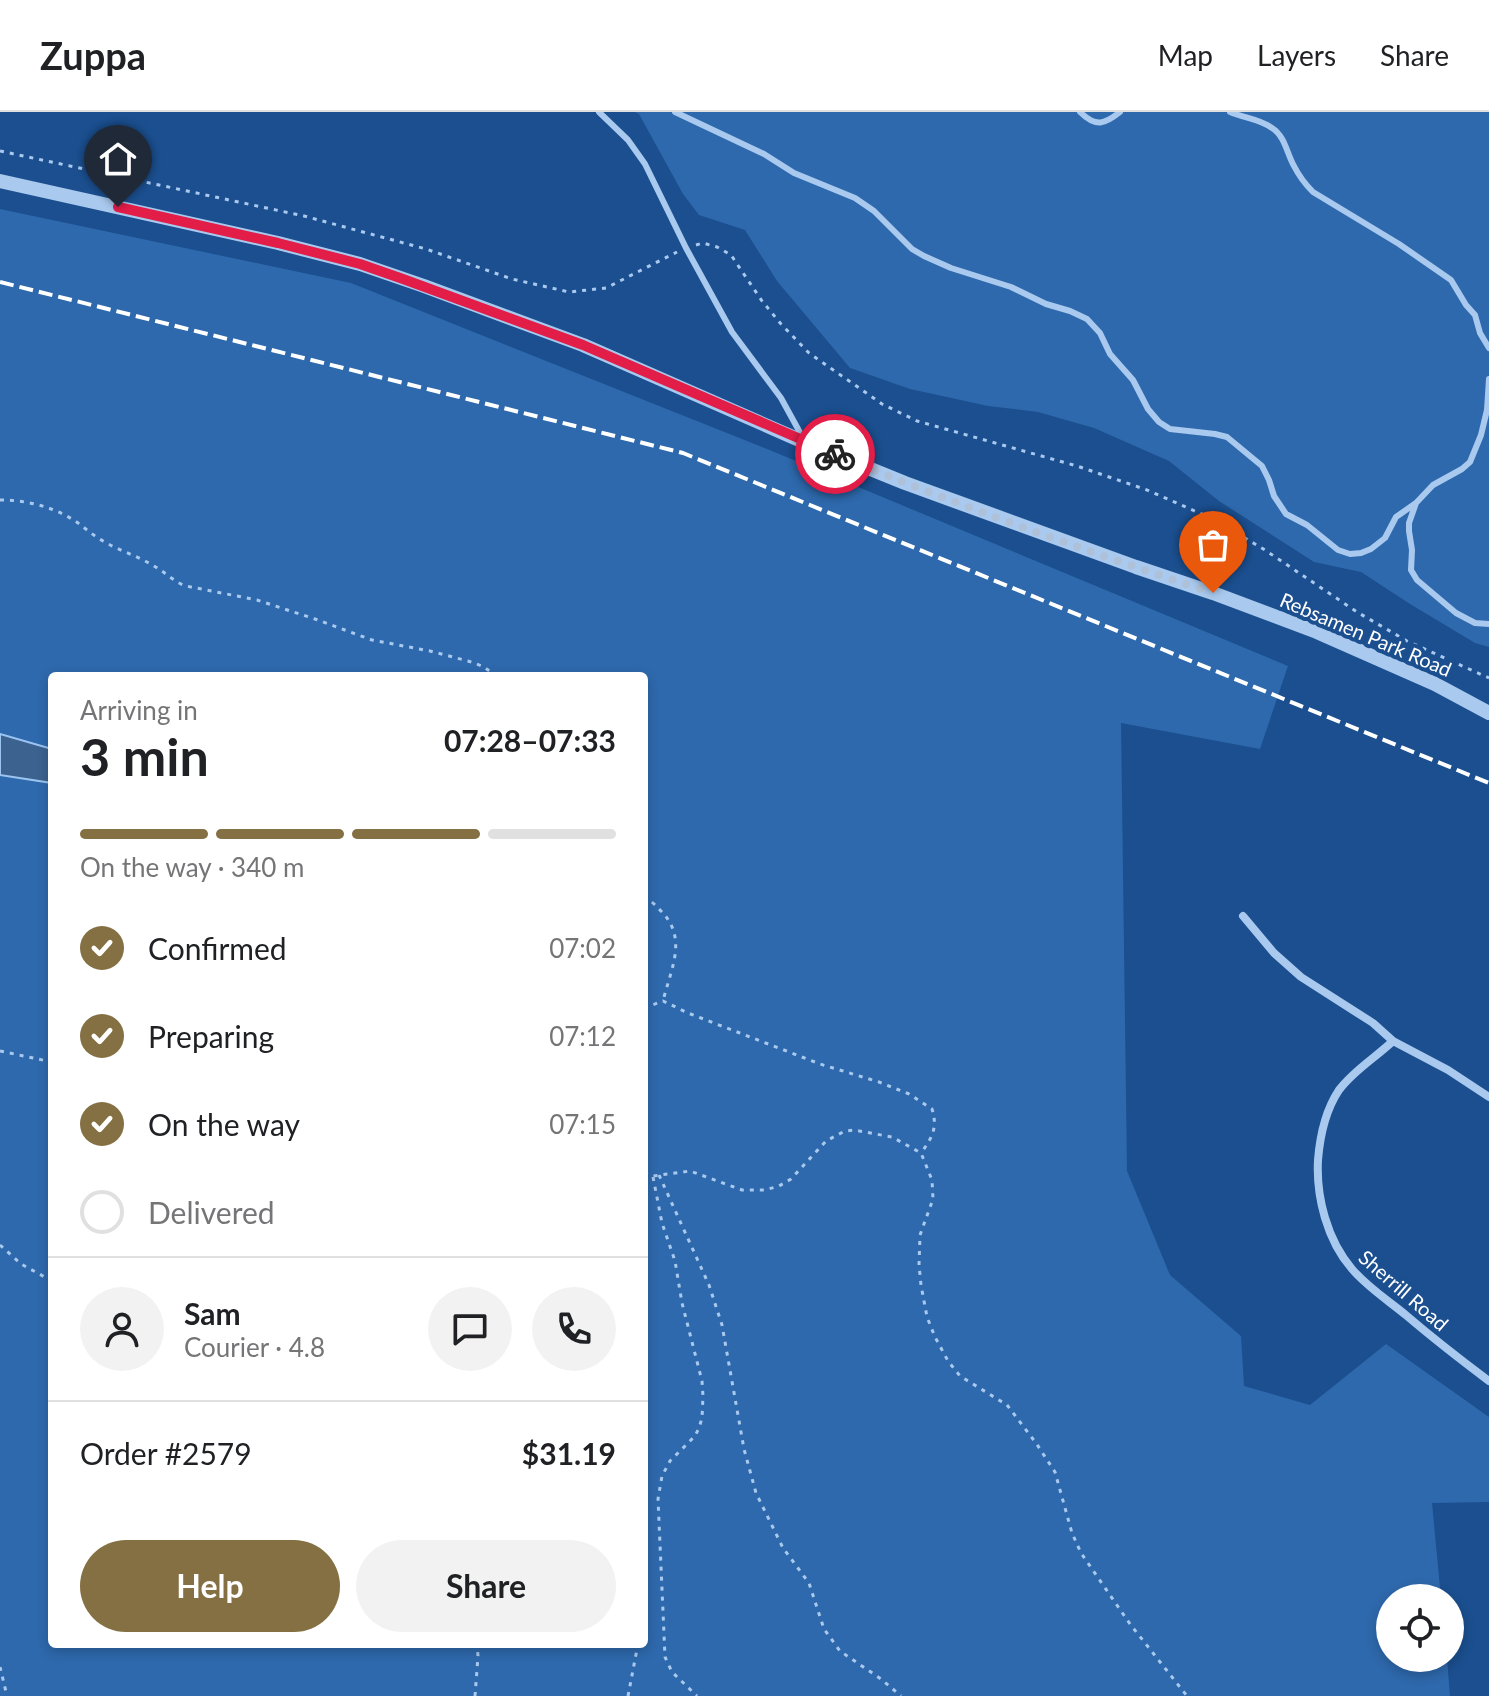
<!DOCTYPE html>
<meta charset="utf-8">
<style>
:root{--surface:#fff;--page:#f2f2f2;--text:#202124;--muted:#757577;--line:#e0e0e0;--accent:#847042}
body{margin:0;font-family:Lato,sans-serif;background:var(--page);color:var(--text);height:100vh;display:flex;flex-direction:column;font-size:30px;white-space:nowrap}
*{box-sizing:border-box;margin:0}
p{font-size:26px;color:var(--muted)}
.icon{flex:none;width:44px;height:44px;fill:none;stroke:currentColor;stroke-width:2;stroke-linecap:round;stroke-linejoin:round}
.map{position:relative;flex:1;overflow:hidden}
.drawer{position:absolute;left:48px;top:560px;width:600px;height:976px;display:flex;flex-direction:column;background:var(--surface);border-radius:8px;box-shadow:0 4px 12px #0003}
.drawer>*{flex:none}
.buttons{position:absolute;left:1376px;top:1472px;display:grid;gap:16px}
.buttons a{display:grid;place-items:center;width:88px;height:88px;border-radius:50%;background:var(--surface);box-shadow:0 4px 12px #0003;font-size:40px}
.pin{position:absolute;display:grid;place-items:center;width:68px;height:68px;color:#fff;margin:-82px -34px;border-radius:50% 50% 50% 0;rotate:-45deg;box-shadow:0 0 8px #0007}
.pin .icon{rotate:45deg}
.courier{position:absolute;display:grid;place-items:center;width:80px;height:80px;margin:-40px;border:6px solid #e11d48;border-radius:50%;background:#fff;color:#222;box-shadow:0 2px 10px #0007}
.overview em{font-style:normal;font-weight:700}
.overview div{display:flex;flex-direction:column-reverse}
.overview{display:flex;align-items:center;justify-content:space-between;height:136px;padding:0 32px}
h1{font-size:52px;font-weight:700;line-height:60px}
.bar{display:grid;grid-template-columns:repeat(4,1fr);gap:12px 8px;align-content:center;height:96px;padding:0 32px}
.bar i{height:10px;border-radius:6px;background:var(--line)}
.bar .current{background:var(--accent)}
.bar p{grid-column:span 4}
.line{display:flex;align-items:center;gap:20px;padding:0 32px;border-top:2px solid var(--line)}
.line div{flex:1}
.round{display:grid;place-items:center;flex:none;width:84px;height:84px;border-radius:42px;background:var(--page)}
ol{padding:0 32px;list-style:none}
li{display:flex;align-items:center;gap:24px;height:88px}
li p{margin-inline-start:auto}
li .icon{padding:8px;border-radius:50%;background:var(--accent);color:#fff;stroke-width:4}
li:last-child{color:var(--muted)}
li i{width:44px;height:44px;border:4px solid var(--line);border-radius:50%}
.button{display:flex;gap:16px;margin-top:auto;padding:16px 32px}
.button a{flex:1;height:92px;border-radius:48px;background:var(--accent);color:#fff;font-size:32px;font-weight:700;line-height:92px;text-align:center}
.button a+a{background:var(--page);color:var(--text)}
header{display:flex;align-items:center;gap:48px;box-sizing:border-box;height:112px;padding:0 40px;background:var(--surface);border-bottom:2px solid var(--line)}
header strong{font-size:38px}
nav{display:flex;gap:44px;margin-inline-start:auto;font-size:28px}
.map>svg:first-child{display:block}
.green{fill:#2e69ad;fill-rule:evenodd}
.water{fill:#3c6290;stroke:#9cc4f0;stroke-width:2}
.lines{fill:none;stroke-linecap:round;stroke-linejoin:round}
.path{stroke:#a9c9ee;stroke-width:3;stroke-dasharray:4 6;stroke-linecap:butt}
.service{stroke:#a9c9ee;stroke-width:6}
.minor{stroke:#a9c9ee;stroke-width:8}
.tertiary{stroke:#a9c9ee;stroke-width:14}
.rail{stroke:#fff;stroke-width:4;stroke-dasharray:14 6;stroke-linecap:butt}
.done{stroke:#afc1d8;stroke-width:8;stroke-dasharray:0 14.4}
.route{stroke:#e11d48;stroke-width:10}
.labels{text-anchor:middle;dominant-baseline:central;stroke-width:8;stroke-linejoin:round;paint-order:stroke}
.street-label{font-size:20px;fill:#fff;stroke:#1b4f8f}
</style>
<header>
<strong>Zuppa</strong>
<nav><a>Map</a><a>Layers</a><a>Share</a></nav>
</header>
<div class="map">
<svg width="1489" height="1584" viewBox="0 0 1489 1584">
<rect width="100%" height="100%" fill="#1b4f8f"/>
<path class="green" d="M 635,0 L 1489,0 L 1489,535 L 1475,531 L 1410,492 L 1361,460 L 1314,450 L 1219,389 L 1169,349 L 1094,316 L 1038,300 L 988,294 L 910,277 L 850,256 L 777,169 L 745,118 L 699,103 L 683,82 L 639,2 Z
M 0,97 L 351,171 L 772,339 L 1288,554 L 1260,637 L 1121,611 L 1127,1059 L 1170,1163 L 1241,1224 L 1244,1274 L 1310,1293 L 1386,1232 L 1489,1305 L 1489,1390 L 1432,1391 L 1441,1486 L 1390,1486 L 1390,1546 L 1447,1546 L 1450,1584 L 0,1584 ZM 52,564 L 644,564 L 644,1532 L 52,1532 Z"/>
<path class="water" d="M 0,622 L 52,637 L 52,671 L 0,663 Z"/>
<g class="lines">
<path class="path" d="M 0,39 L 304,104 L 426,137 L 512,167 L 569,180 L 606,176 L 677,140
M 696,133 L 703,131 L 717,135 L 731,143 L 762,189 L 781,212 L 809,241 L 882,292 L 917,309 L 1077,354 L 1147,378 L 1213,407 L 1265,438 L 1357,500 L 1407,529 L 1489,566
M 0,388 C 27,388 55,395 78,411 C 86,417 94,424 103,429 C 120,439 138,444 154,454 C 165,460 174,470 186,474 L 257,488 L 315,507 L 372,528 L 430,539 L 468,549 L 482,554 L 497,564
M 644,784 C 649,788 655,792 659,797 C 689,825 671,856 663,889
M 644,896 L 663,889 L 688,901 L 820,952 L 879,970 L 909,982 L 932,997 C 938,1016 932,1026 921,1041
M 0,939 L 52,950
M 644,1061 L 653,1064 L 690,1059 L 742,1078 L 765,1078 L 779,1074 L 791,1067 L 826,1029 L 845,1019 L 854,1018 L 892,1025 L 921,1041 L 932,1068 L 933,1087 L 920,1123 L 919,1153 L 921,1173 L 927,1205 L 935,1225 L 948,1249 L 960,1264 L 1007,1293 L 1036,1331 L 1055,1360 L 1072,1421 L 1081,1441 L 1130,1512 L 1187,1584
M 659,1063 L 709,1173 L 722,1213 L 744,1337 L 756,1381 L 783,1436 L 809,1471 L 824,1517 L 840,1539 L 881,1567 L 901,1584
M 653,1065 L 662,1111 L 675,1149 L 682,1191 L 702,1269 L 703,1284 L 702,1306 L 699,1316 L 695,1324 L 670,1349 L 662,1364 L 658,1387 L 665,1545 L 672,1560 L 697,1584
M 0,1133 L 21,1152 L 52,1169
M 644,1248 L 646,1259 L 644,1270
M 0,1555 L 7,1584
M 475,1584 L 478,1544 L 477,1532
M 628,1584 L 638,1532"/>
<path class="service" d="M 599,0 L 628,28 L 645,52 L 686,136 L 732,220 L 781,286 L 803,326
M 675,0 L 764,42 L 794,61 L 855,86 L 874,99 L 912,137 L 924,144 L 951,156 L 1011,175 L 1046,192 L 1070,199 L 1087,207 L 1100,221 L 1110,242 L 1133,268 L 1148,297 L 1159,310 L 1170,317 L 1215,322 L 1227,325 L 1262,354 L 1269,368 L 1274,384 L 1286,402 L 1307,413 L 1338,438 L 1350,442 L 1361,441 L 1371,437 L 1385,426 L 1396,405 L 1416,391 L 1433,373 L 1462,357 L 1470,350 L 1481,323 L 1487,298 L 1489,267
M 1080,0 C 1096,16 1105,12 1120,0
M 1230,0 C 1244,6 1260,7 1272,16 C 1285,24 1287,42 1294,54 C 1299,64 1305,72 1313,80 L 1399,132 L 1451,168 L 1466,193 L 1475,203 L 1480,221 L 1489,236
M 1416,391 L 1409,411 L 1409,419 L 1412,438 L 1411,458 L 1417,468 L 1456,501 L 1475,511 L 1489,512"/>
<path class="minor" d="M 1243,804 L 1274,841 L 1301,865 L 1373,911 L 1393,929 L 1448,958 L 1489,985
M 1393,929 C 1375,946 1354,958 1339,978 C 1325,999 1320,1023 1318,1048 C 1316,1085 1327,1128 1352,1157 C 1367,1175 1389,1189 1407,1204 C 1434,1227 1461,1248 1489,1269"/>
<path class="tertiary" d="M 0,69 L 278,131 L 360,152 L 424,174 L 583,233 L 804,330 L 905,371 L 1136,455 L 1213,481 L 1317,520 L 1435,572 L 1489,601"/>
<path class="rail" d="M 0,170 L 683,341 L 1489,671"/>
</g>
<g class="lines">
<path class="done" d="M 835,342 C 959,394 1086,439 1213,481"/>
<path class="route" d="M 118,95 L 278,131 L 360,152 L 403,167 L 583,233 L 835,342"/>
</g>
<g class="labels">
<g class="street-label">
<text transform="translate(1366 522) rotate(23)">Rebsamen Park Road</text>
<text transform="translate(1404 1178) rotate(41)">Sherrill Road</text>
</g>
</g>
</svg>
<div class="buttons">
<a><svg class="icon" aria-label="locate" viewBox="0 0 24 24"><circle cx="12" cy="12" r="6"/><path d="M12 2v4M12 18v4M2 12h4M18 12h4"/></svg></a>
</div>
<div class="pin" style="left:1213px;top:481px;background:#ea580c"><svg class="icon" aria-label="bag" viewBox="0 0 24 24"><path d="M5 8h14l-1 12H6zM9 8a3 3 0 0 1 6 0"/></svg></div>
<div class="pin" style="left:118px;top:95px;background:#1f2937"><svg class="icon" aria-label="home" viewBox="0 0 24 24"><path d="M3 11l9-7 9 7M6 9v11h12V9"/></svg></div>
<div class="courier" style="left:835px;top:342px"><svg class="icon" aria-label="bike" viewBox="0 0 24 24"><circle cx="6" cy="16" r="4"/><circle cx="18" cy="16" r="4"/><path d="M6 16l4-8h5l3 8M10 8l3 8H6M13 5h3"/></svg></div>
<section class="drawer">
<div class="overview"><div><h1>3 min</h1><p>Arriving in</p></div><em>07:28–07:33</em></div>
<div class="bar"><i class="current"></i><i class="current"></i><i class="current"></i><i></i><p>On the way · 340 m</p></div>
<ol>
<li><svg class="icon" aria-label="check" viewBox="0 0 24 24"><path d="M5 12l5 5 9-10"/></svg>Confirmed<p>07:02</p></li>
<li><svg class="icon" aria-label="check" viewBox="0 0 24 24"><path d="M5 12l5 5 9-10"/></svg>Preparing<p>07:12</p></li>
<li><svg class="icon" aria-label="check" viewBox="0 0 24 24"><path d="M5 12l5 5 9-10"/></svg>On the way<p>07:15</p></li>
<li><i></i>Delivered</li>
</ol>
<div class="line" style="height:144px"><a class="round"><svg class="icon" aria-label="person" viewBox="0 0 24 24"><circle cx="12" cy="8" r="4"/><path d="M4 21q1-7 8-7t8 7"/></svg></a><div><b>Sam</b><p>Courier · 4.8</p></div><a class="round"><svg class="icon" aria-label="chat" viewBox="0 0 24 24"><path d="M4 5h16v11H9l-5 4z"/></svg></a><a class="round"><svg class="icon" aria-label="phone" viewBox="0 0 24 24"><path d="M5 4h4l2 5-3 2q2 4 5 5l2-3 5 2v4C11 20 4 13 5 4z"/></svg></a></div>
<div class="line" style="height:104px"><div>Order #2579</div><b>$31.19</b></div>
<div class="button"><a>Help</a><a>Share</a></div>
</section>
</div>
